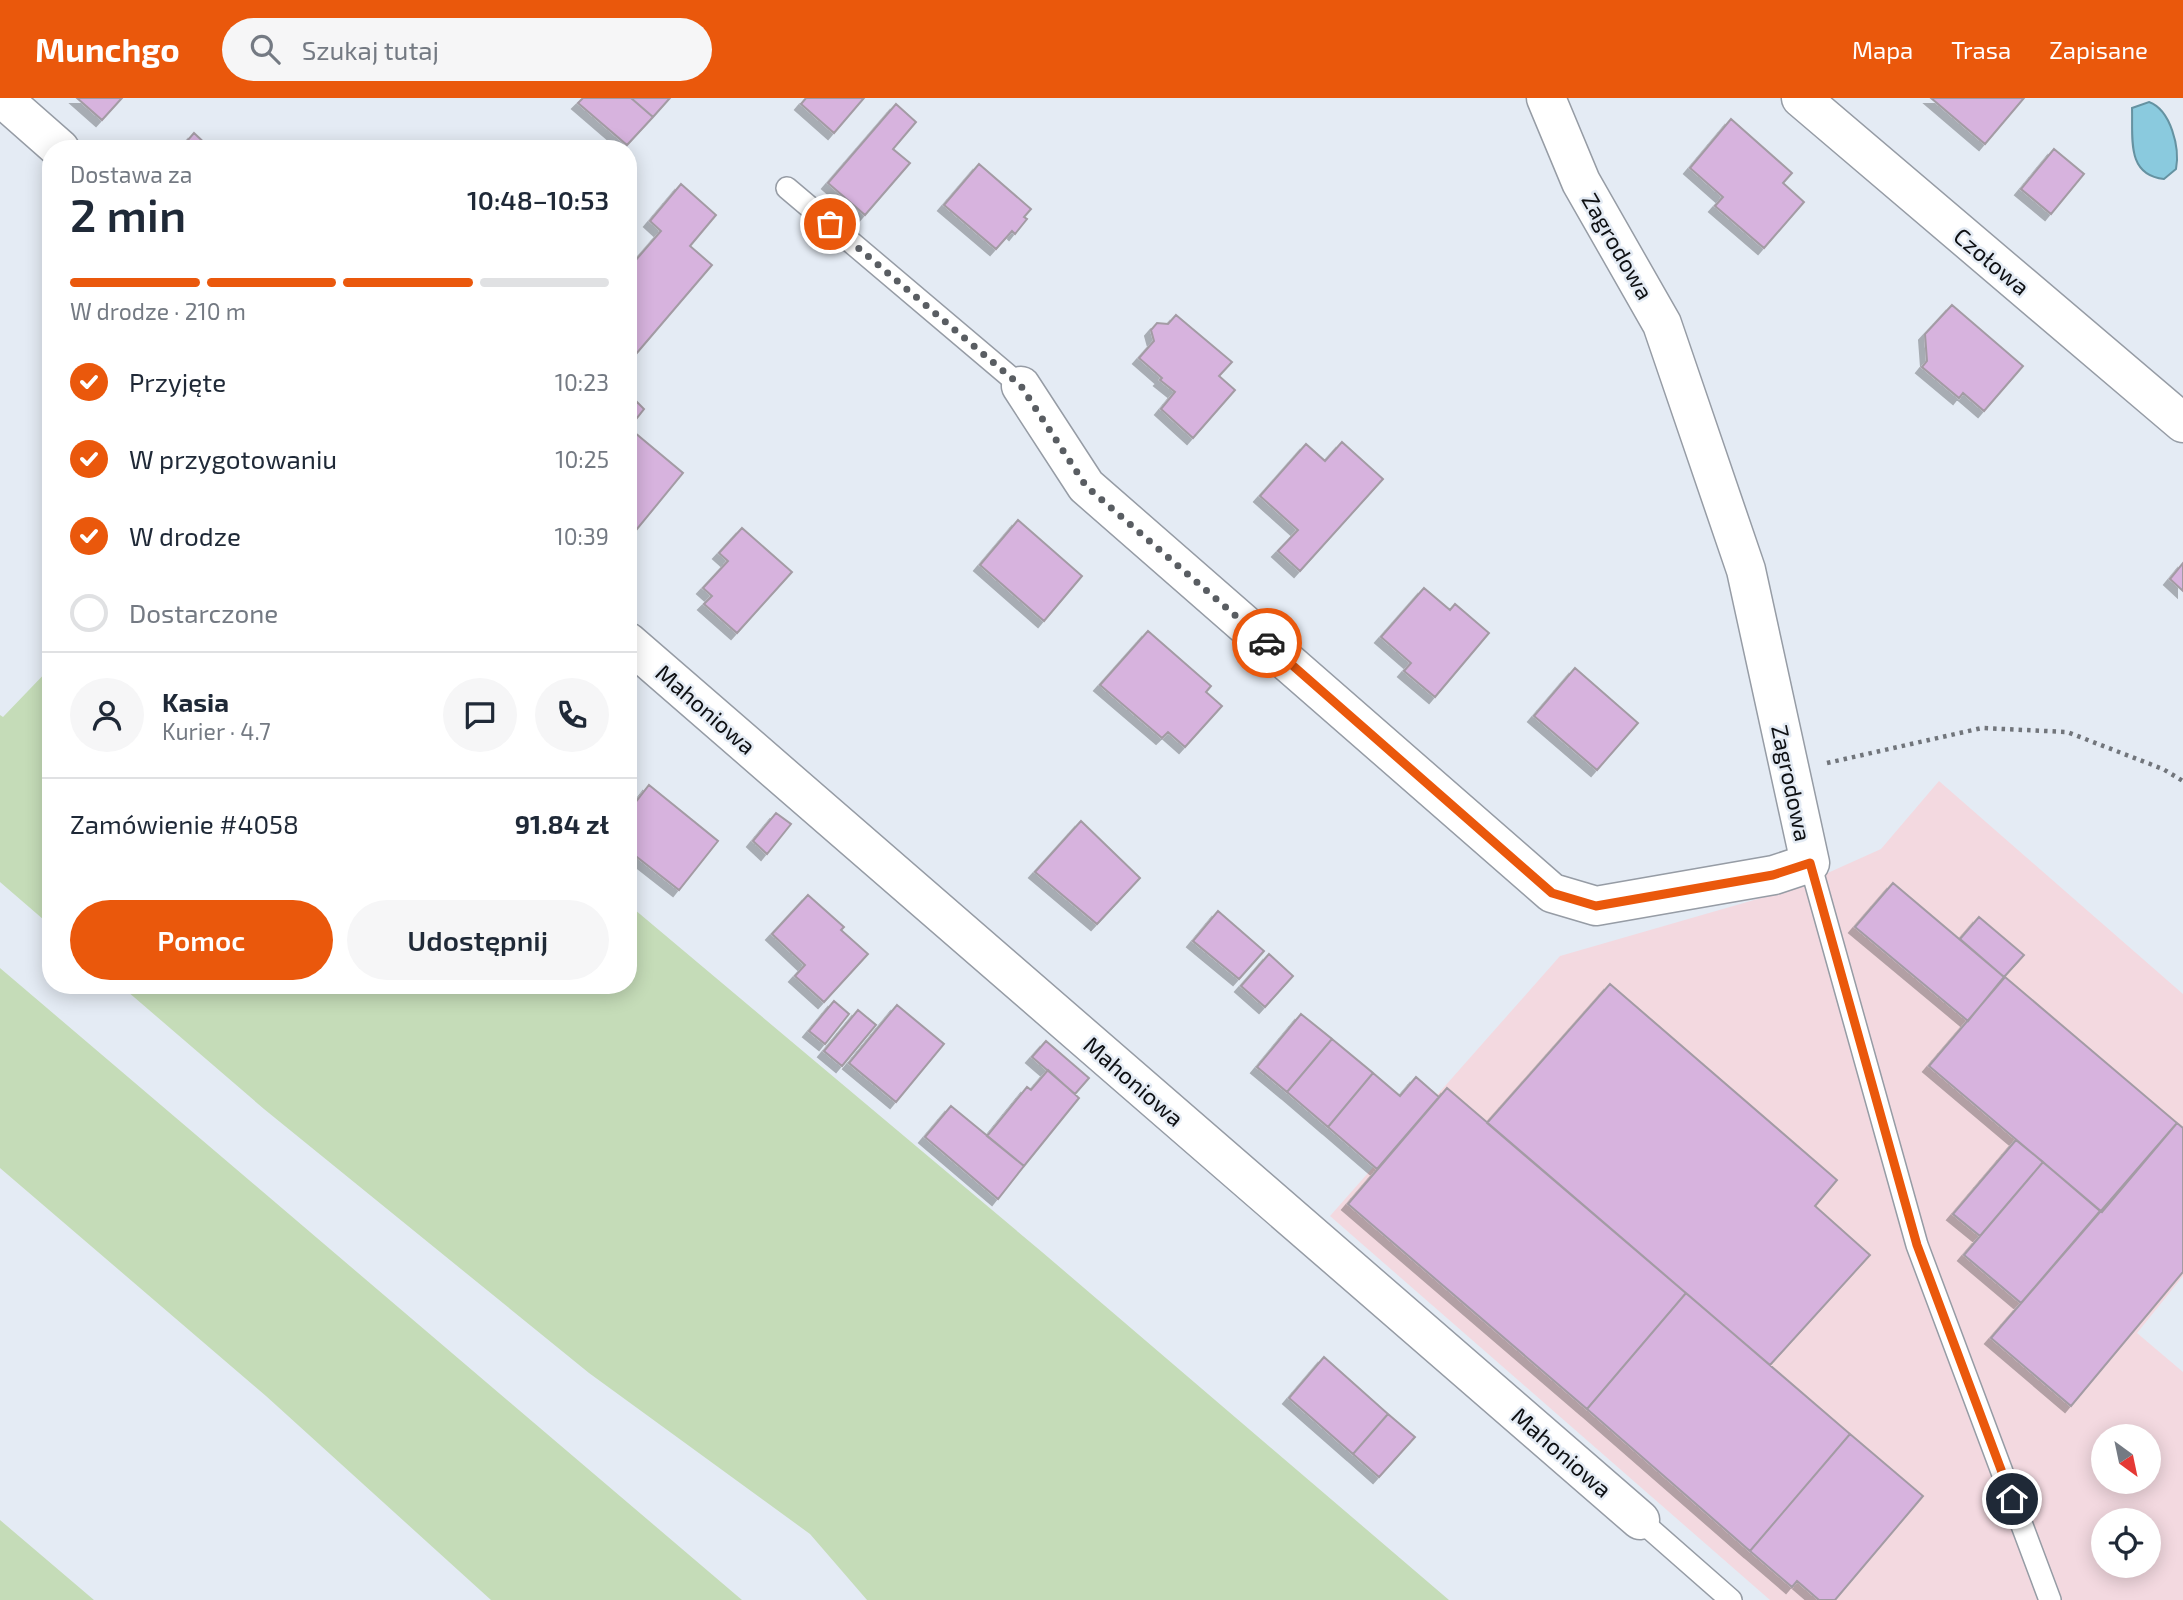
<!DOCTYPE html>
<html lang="pl">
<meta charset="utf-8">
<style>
:root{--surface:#fff;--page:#f6f6f7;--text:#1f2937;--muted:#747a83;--line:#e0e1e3;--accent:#ea580c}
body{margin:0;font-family:"Exo 2",sans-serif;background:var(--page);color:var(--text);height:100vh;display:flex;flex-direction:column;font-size:26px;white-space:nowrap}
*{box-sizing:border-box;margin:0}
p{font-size:23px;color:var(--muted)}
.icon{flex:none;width:38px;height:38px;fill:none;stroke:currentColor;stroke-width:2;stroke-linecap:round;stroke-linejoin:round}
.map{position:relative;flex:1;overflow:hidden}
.side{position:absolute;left:42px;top:42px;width:595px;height:854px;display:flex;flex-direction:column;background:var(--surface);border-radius:28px;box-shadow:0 4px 18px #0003}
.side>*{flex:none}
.needle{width:46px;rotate:147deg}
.fabs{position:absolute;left:2091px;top:1326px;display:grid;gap:14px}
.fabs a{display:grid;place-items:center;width:70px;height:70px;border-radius:50%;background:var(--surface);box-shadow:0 4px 18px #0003;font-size:35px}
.pin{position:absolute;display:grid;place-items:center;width:60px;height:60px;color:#fff;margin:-30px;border:4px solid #fff;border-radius:50%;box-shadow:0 2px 7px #0007}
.courier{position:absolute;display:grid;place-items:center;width:70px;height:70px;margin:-35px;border:5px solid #ea580c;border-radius:50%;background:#fff;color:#222;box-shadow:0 2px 9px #0007}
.headline em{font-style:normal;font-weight:600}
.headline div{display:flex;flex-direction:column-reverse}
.headline{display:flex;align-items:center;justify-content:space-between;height:119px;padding:0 28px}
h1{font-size:46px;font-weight:600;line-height:52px}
.bar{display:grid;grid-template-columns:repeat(4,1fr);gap:10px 7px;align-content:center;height:84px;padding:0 28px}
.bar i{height:9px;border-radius:5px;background:var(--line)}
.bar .current{background:var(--accent)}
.bar p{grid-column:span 4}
.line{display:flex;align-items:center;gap:18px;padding:0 28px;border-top:2px solid var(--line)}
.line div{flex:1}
.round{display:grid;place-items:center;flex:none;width:74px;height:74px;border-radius:37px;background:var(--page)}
ol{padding:0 28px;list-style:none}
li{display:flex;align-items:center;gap:21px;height:77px}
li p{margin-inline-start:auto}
li .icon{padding:7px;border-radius:50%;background:var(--accent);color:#fff;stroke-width:4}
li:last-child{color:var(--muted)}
li i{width:38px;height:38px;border:4px solid var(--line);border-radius:50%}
.primary-button{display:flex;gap:14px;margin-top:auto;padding:14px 28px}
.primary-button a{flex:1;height:80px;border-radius:42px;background:var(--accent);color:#fff;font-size:28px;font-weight:600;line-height:80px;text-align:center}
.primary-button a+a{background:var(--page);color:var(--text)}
header{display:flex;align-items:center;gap:42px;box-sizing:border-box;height:98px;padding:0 35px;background:var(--accent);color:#fff}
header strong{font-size:33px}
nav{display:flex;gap:38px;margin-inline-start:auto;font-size:24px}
.search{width:490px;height:63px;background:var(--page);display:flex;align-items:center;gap:18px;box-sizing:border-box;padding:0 24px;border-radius:38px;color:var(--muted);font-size:26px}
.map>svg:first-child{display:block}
.commercial{fill:#f3d9e0;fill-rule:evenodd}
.green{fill:#c5dcb8}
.water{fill:#8acade;stroke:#6592a1;stroke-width:2}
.building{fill:#d7b3de;stroke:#a39ba4;stroke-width:2;filter:url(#shadow)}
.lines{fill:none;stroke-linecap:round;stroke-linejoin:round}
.lane-casing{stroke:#969ca5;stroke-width:24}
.street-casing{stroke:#969ca5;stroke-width:41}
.path{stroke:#71757b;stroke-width:4.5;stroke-dasharray:3.5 5;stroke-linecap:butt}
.lane{stroke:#fff;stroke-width:21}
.street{stroke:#fff;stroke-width:38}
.done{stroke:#595d62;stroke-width:7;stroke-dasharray:0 12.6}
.route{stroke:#ea580c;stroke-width:9}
.labels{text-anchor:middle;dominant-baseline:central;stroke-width:5;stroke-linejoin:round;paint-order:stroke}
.street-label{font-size:23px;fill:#0e1013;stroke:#e4ebf4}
</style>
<header>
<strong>Munchgo</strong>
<div class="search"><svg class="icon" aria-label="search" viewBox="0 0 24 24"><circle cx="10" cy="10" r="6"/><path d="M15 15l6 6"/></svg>Szukaj tutaj</div>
<nav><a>Mapa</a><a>Trasa</a><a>Zapisane</a></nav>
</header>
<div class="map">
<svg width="2183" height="1502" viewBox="0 0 2183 1502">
<defs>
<filter id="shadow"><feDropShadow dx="-6" dy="6" stdDeviation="0" flood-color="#0004"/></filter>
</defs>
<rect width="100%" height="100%" fill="#e4ebf4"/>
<path class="commercial" d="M 1939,683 L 2183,896 L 2183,1178 L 2137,1235 L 2183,1274 L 2183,1502 L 1770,1502 L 1330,1118 L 1560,858 L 1792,791 L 1881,751 ZM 2104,1339 L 2149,1339 L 2149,1384 L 2104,1384 ZM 2104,1423 L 2149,1423 L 2149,1468 L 2104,1468 Z"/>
<path class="green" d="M 51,569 L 51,828 L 0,784 L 0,617 L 3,619 Z
M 628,806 L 1042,1154 L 1449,1502 L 867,1502 L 810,1436 L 589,1275 L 264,1011 L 120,887 L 628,887 Z
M 0,870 L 742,1502 L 491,1502 L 266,1298 L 0,1070 Z
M 0,1422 L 94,1502 L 0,1502 Z"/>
<path class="water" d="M 2149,4 C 2171,12 2180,50 2176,71 L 2164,81 C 2126,77 2133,40 2132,10 Z"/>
<path class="building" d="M 77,0 L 122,0 L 102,22 Z
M 583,0 L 631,0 L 653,19 L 627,47 L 578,5 Z
M 631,0 L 670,0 L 653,19 Z
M 806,0 L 864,0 L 834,35 L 801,6 Z
M 1931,0 L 2024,0 L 1985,46 Z
M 896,6 L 916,24 L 893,51 L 910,65 L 865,117 L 828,85 Z
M 1731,21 L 1792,75 L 1783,85 L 1804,104 L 1764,150 L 1715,108 L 1723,99 L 1690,70 Z
M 194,35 L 211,51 L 180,51 Z
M 2054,51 L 2084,76 L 2051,116 L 2021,91 Z
M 979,66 L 1031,111 L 1024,119 L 1027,121 L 1015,136 L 1012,133 L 996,151 L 944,107 Z
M 681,86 L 716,117 L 690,148 L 712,167 L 636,256 L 628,249 L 628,171 L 661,133 L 650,123 Z
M 1952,207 L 2023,268 L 1984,313 L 1963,295 L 1959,300 L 1922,269 L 1927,263 L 1925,236 Z
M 1176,217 L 1232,264 L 1219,278 L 1235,292 L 1193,340 L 1161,311 L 1175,294 L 1160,282 L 1162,280 L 1139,260 L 1154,243 L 1151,232 L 1157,225 L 1168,226 Z
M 637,304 L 644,311 L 629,330 L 628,315 Z
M 628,329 L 683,375 L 628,442 Z
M 1342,344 L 1383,381 L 1300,473 L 1278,453 L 1298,432 L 1260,398 L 1306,346 L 1325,363 Z
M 1018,422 L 1082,478 L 1044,523 L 980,467 Z
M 742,430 L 792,474 L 737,535 L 704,506 L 712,498 L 703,490 L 728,463 L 719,455 Z
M 2183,465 L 2183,493 L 2170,481 Z
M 1424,490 L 1450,512 L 1455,506 L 1489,535 L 1435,599 L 1404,573 L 1411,565 L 1381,539 Z
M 1148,533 L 1211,588 L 1206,594 L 1222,608 L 1185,649 L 1168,634 L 1162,640 L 1100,587 Z
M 1575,570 L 1638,625 L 1597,672 L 1534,618 Z
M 649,687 L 718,743 L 679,792 L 628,752 L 628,714 Z
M 776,715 L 791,726 L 767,756 L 753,743 Z
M 1081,723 L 1140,780 L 1097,826 L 1035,774 Z
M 1893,785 L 2004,879 L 1968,923 L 1855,829 Z
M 808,797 L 844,829 L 841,832 L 868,856 L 824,904 L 795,878 L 805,867 L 772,836 Z
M 1218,813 L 1264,853 L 1239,881 L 1193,843 Z
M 1979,819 L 2024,857 L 2004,879 L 1960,841 Z
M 1269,856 L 1293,878 L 1265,909 L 1241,888 Z
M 2005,879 L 2177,1025 L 2102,1114 L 1929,968 Z
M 1610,886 L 1837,1082 L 1815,1108 L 1870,1157 L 1770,1267 L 1487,1025 Z
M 834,903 L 849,916 L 825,946 L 809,933 Z
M 897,907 L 944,946 L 896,1004 L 849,965 Z
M 858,912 L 876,927 L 842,968 L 824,953 Z
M 1301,916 L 1332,941 L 1287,994 L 1257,969 Z
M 1332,941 L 1373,975 L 1328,1029 L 1287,994 Z
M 1046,943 L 1089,980 L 1075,996 L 1032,959 Z
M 1048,972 L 1079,1000 L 1024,1068 L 987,1038 L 1027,989 L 1031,992 Z
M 1373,975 L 1400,998 L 1416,979 L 1439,999 L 1377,1071 L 1328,1029 Z
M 1447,990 L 1686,1195 L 1587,1311 L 1348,1106 Z
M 951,1008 L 1024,1068 L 998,1101 L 925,1039 Z
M 2177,1025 L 2183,1030 L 2183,1174 L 2071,1308 L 1991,1240 Z
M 2016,1042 L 2043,1064 L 1980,1138 L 1953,1116 Z
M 2043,1064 L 2100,1113 L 2021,1205 L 1964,1157 Z
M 1686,1195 L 1850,1336 L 1750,1453 L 1587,1311 Z
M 1324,1259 L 1388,1316 L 1353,1356 L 1289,1300 Z
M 1388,1316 L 1415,1339 L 1379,1379 L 1353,1356 Z
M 1850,1336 L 1923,1398 L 1835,1502 L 1819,1502 L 1797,1483 L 1792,1489 L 1750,1453 Z"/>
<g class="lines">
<defs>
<path id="lane" d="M 787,90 L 1021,288
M 1810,765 L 1917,1147 L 2050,1502
M 1640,1422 L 1731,1502"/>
<path id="street" d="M 2,0 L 60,51
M 1801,0 L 2183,325
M 1021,288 L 1086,388 L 1552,795 L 1596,808 L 1774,777 L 1810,765 L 1746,472 L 1662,226 L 1581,84 L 1546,0
M 628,544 L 1640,1422"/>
</defs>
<use href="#lane" class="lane-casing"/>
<use href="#street" class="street-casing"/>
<path class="path" d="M 1827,665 L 1982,630 L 2067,634 L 2163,671 L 2183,683"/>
<use href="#lane" class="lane"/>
<use href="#street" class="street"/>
</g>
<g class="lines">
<path class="done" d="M 830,126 L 1021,288 L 1086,388 L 1267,545"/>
<path class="route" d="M 1267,545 L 1552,795 L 1596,808 L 1773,777 L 1810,765 L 1917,1147 L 2012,1401"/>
</g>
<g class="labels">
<g class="street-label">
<text transform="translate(1618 148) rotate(60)">Zagrodowa</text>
<text transform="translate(1992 163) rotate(40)">Czołowa</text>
<text transform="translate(706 611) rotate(41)">Mahoniowa</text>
<text transform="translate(1792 685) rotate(78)">Zagrodowa</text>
<text transform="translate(1134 983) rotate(41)">Mahoniowa</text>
<text transform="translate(1562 1354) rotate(41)">Mahoniowa</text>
</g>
</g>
</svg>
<div class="fabs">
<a><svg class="needle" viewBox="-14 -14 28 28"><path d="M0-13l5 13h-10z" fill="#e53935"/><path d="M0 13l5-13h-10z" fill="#747a83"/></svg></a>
<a><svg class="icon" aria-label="locate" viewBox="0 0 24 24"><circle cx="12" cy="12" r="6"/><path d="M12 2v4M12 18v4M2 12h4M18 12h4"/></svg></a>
</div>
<div class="pin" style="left:830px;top:126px;background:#ea580c"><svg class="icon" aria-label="bag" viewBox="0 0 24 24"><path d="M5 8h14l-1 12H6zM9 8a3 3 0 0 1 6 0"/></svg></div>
<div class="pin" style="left:2012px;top:1401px;background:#1f2937"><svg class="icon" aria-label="home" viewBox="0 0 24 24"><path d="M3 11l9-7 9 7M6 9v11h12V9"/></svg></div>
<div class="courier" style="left:1267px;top:545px"><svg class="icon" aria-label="car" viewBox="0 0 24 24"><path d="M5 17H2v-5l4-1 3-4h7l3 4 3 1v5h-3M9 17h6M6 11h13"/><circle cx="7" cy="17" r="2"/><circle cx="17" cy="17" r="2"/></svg></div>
<section class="side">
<div class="headline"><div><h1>2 min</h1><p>Dostawa za</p></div><em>10:48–10:53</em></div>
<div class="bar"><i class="current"></i><i class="current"></i><i class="current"></i><i></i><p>W drodze · 210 m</p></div>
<ol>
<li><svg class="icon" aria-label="check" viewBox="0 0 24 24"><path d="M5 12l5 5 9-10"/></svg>Przyjęte<p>10:23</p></li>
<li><svg class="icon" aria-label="check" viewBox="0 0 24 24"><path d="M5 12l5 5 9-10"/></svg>W przygotowaniu<p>10:25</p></li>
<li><svg class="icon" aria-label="check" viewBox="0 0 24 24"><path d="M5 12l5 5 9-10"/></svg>W drodze<p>10:39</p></li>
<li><i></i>Dostarczone</li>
</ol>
<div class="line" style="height:126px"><a class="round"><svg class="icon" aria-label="person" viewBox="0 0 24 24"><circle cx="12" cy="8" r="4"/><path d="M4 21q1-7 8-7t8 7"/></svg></a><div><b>Kasia</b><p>Kurier · 4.7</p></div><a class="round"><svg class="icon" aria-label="chat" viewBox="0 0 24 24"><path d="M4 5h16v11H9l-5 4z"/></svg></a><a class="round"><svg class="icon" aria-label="phone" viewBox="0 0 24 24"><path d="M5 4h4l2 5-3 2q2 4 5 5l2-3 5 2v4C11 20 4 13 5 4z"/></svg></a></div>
<div class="line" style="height:91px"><div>Zamówienie #4058</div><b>91.84 zł</b></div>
<div class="primary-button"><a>Pomoc</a><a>Udostępnij</a></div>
</section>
</div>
